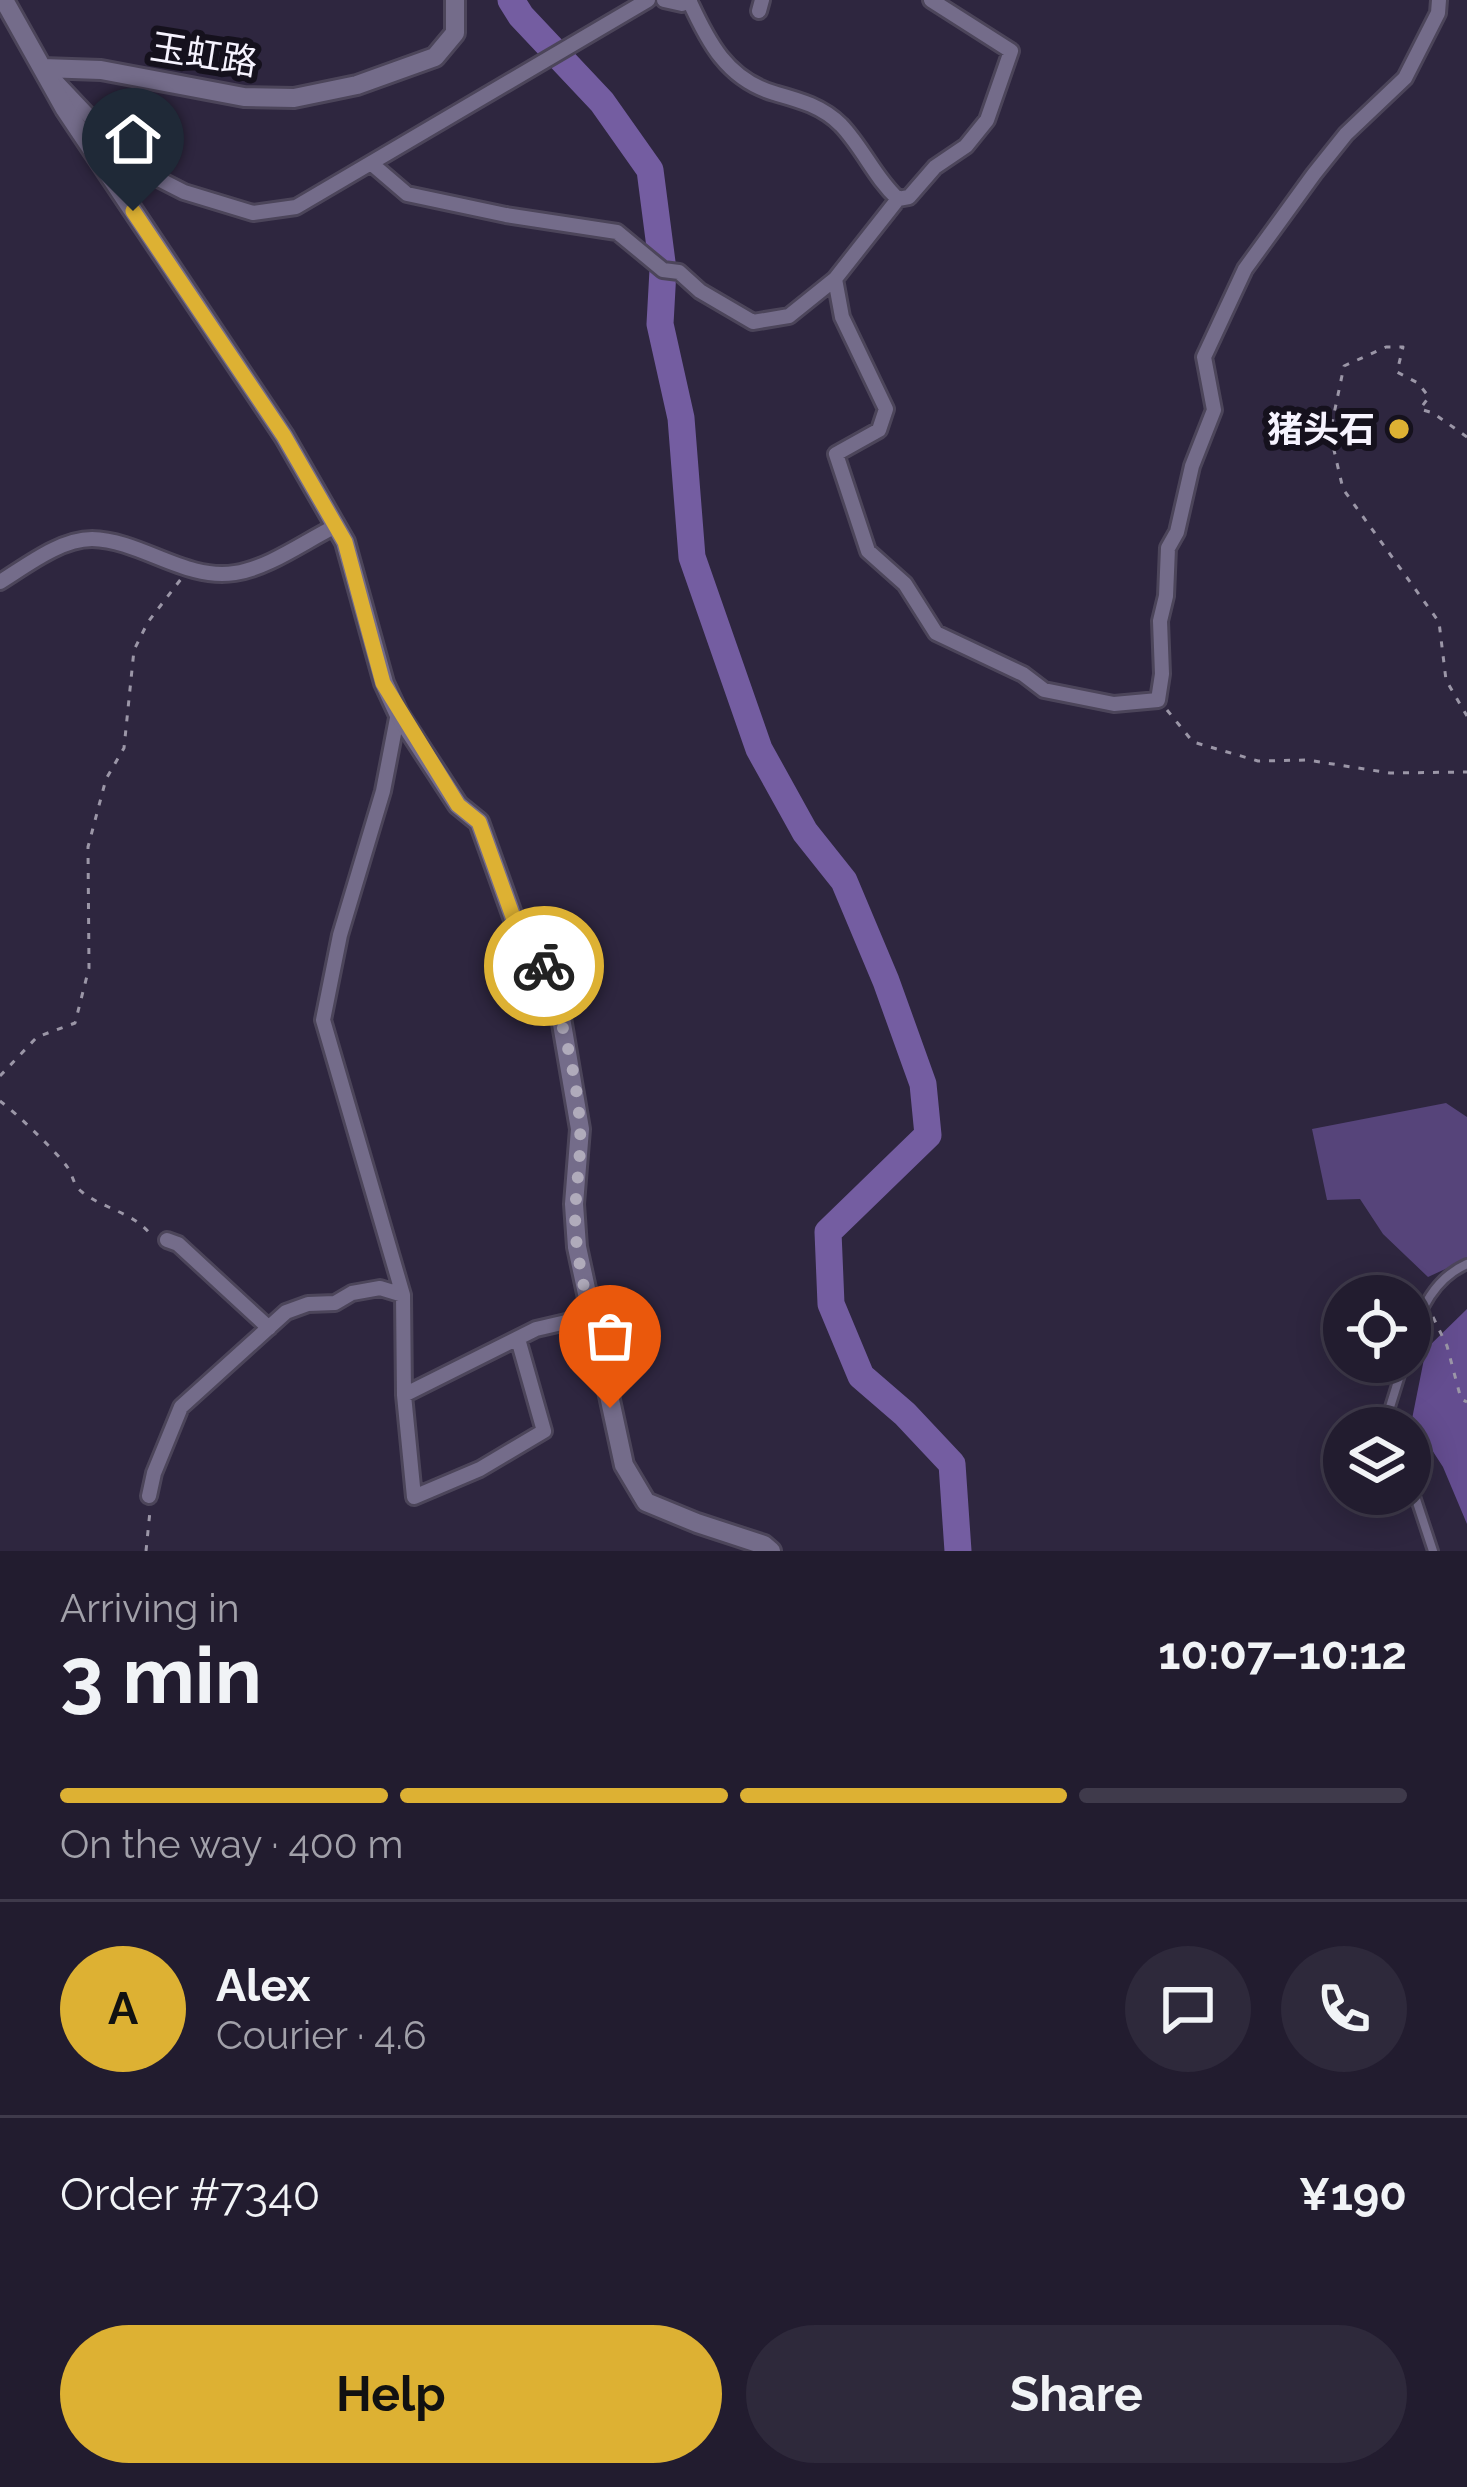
<!DOCTYPE html>
<meta charset="utf-8">
<style>
:root{--surface:#221c2f;--page:#2e293b;--text:#f1f3f6;--muted:#a2a1aa;--line:#3f3a4b;--accent:#ddb133}
body{margin:0;font-family:Raleway,"Noto Sans SC",sans-serif;background:var(--page);color:var(--text);height:100vh;display:flex;flex-direction:column;font-size:45px;white-space:nowrap}
*{box-sizing:border-box;margin:0}
p{font-size:39px;color:var(--muted)}
.icon{flex:none;width:66px;height:66px;fill:none;stroke:currentColor;stroke-width:2;stroke-linecap:round;stroke-linejoin:round}
.map{position:relative;height:1551px;overflow:hidden}
.drawer{display:flex;flex-direction:column;background:var(--surface);flex:1}
.drawer>*{flex:none}
.tools{position:absolute;left:1323px;top:1275px;display:grid;gap:24px}
.tools a{display:grid;place-items:center;width:108px;height:108px;border-radius:50%;background:var(--surface);box-shadow:0 6px 30px #0003,0 0 0 3px var(--line);font-size:60px}
.pin{position:absolute;display:grid;place-items:center;width:102px;height:102px;color:#fff;margin:-123px -51px;border-radius:50% 50% 50% 0;rotate:-45deg;box-shadow:0 0 12px #0007}
.pin .icon{rotate:45deg}
.courier{position:absolute;display:grid;place-items:center;width:120px;height:120px;margin:-60px;border:9px solid #ddb133;border-radius:50%;background:#fff;color:#222;box-shadow:0 3px 15px #0007}
.headline em{font-style:normal;font-weight:700}
.headline div{display:flex;flex-direction:column-reverse}
.headline{display:flex;align-items:center;justify-content:space-between;height:204px;padding:0 60px}
h1{font-size:78px;font-weight:700;line-height:90px}
.bar{display:grid;grid-template-columns:repeat(4,1fr);gap:18px 12px;align-content:center;height:144px;padding:0 60px}
.bar i{height:15px;border-radius:9px;background:var(--line)}
.bar .current{background:var(--accent)}
.bar p{grid-column:span 4}
.line{display:flex;align-items:center;gap:30px;padding:0 60px;border-top:3px solid var(--line)}
.line div{flex:1}
.round{display:grid;place-items:center;flex:none;width:126px;height:126px;border-radius:63px;background:var(--page)}
.action{display:flex;gap:24px;margin-top:auto;padding:24px 60px}
.action a{flex:1;height:138px;border-radius:72px;background:var(--accent);color:#111;font-size:48px;font-weight:700;line-height:138px;text-align:center}
.action a+a{background:var(--page);color:var(--text)}
.map>svg:first-child{display:block}
.green{fill:#56447a}
.forest{fill:#644d90}
.lines{fill:none;stroke-linecap:round;stroke-linejoin:round}
.river{stroke:#745da1;stroke-width:27}
.service-casing{stroke:#4c455a;stroke-width:14}
.minor-casing{stroke:#4c455a;stroke-width:20}
.tertiary-casing{stroke:#4c455a;stroke-width:24}
.path{stroke:#9b96a7;stroke-width:3;stroke-dasharray:6 9;stroke-linecap:butt}
.service{stroke:#746c8a;stroke-width:8}
.minor{stroke:#746c8a;stroke-width:14}
.tertiary{stroke:#746c8a;stroke-width:18}
.done{stroke:#b0abbb;stroke-width:12;stroke-dasharray:0 21.6}
.route{stroke:#ddb133;stroke-width:15}
.poi-dot{fill:#ddb133;stroke:#15111d;stroke-width:4.5}
.labels{text-anchor:middle;dominant-baseline:central;stroke-width:12;stroke-linejoin:round;paint-order:stroke}
.street-label{font-size:36px;fill:#f6f3fe;stroke:#15111d}
.poi-label{font-size:36px;font-weight:bold;fill:#f6f3fe;stroke:#15111d;text-anchor:end}
</style>
<div class="map">
<svg width="1467" height="1551" viewBox="0 0 1467 1551">
<rect width="100%" height="100%" fill="#2e263f"/>
<path class="green" d="M 1446,1103 L 1467,1117 L 1467,1259 L 1428,1277 L 1383,1234 L 1360,1199 L 1327,1200 L 1312,1129 Z"/>
<path class="forest" d="M 1467,1309 L 1467,1524 L 1443,1467 L 1412,1419 L 1426,1349 Z"/>
<g class="lines">
<path class="river" d="M 511,0 L 521,16 L 602,102 L 650,170 L 663,270 L 660,324 L 681,418 L 692,557 L 759,749 L 805,832 L 844,881 L 886,981 L 923,1084 L 928,1135 L 828,1232 L 831,1304 L 861,1376 L 905,1414 L 952,1464 L 958,1551"/>
<defs>
<path id="service" d="M 1410,1342 C 1420,1309 1435,1278 1467,1264
M 1392,1428 L 1390,1407 L 1404,1362
M 1410,1481 L 1433,1551"/>
<path id="minor" d="M 664,0 L 682,4 L 690,0
M 689,0 C 708,42 727,79 774,93 C 799,100 822,106 841,125 C 863,148 875,178 898,199 L 909,197 L 935,167 L 966,146 L 987,120 L 1011,51 L 931,0
M 759,11 L 762,0
M 55,80 L 139,169 L 184,192 L 253,213 L 296,207 L 648,0
M 372,164 L 407,194 L 506,215 L 617,232 L 663,270 L 679,272 L 700,291 L 753,322 L 789,316 L 835,279 L 898,199
M 835,279 L 842,317 L 886,409 L 879,430 L 836,454 L 868,551 L 905,584 L 936,633 L 1023,674 L 1044,690 L 1114,704 L 1158,700 L 1162,674 L 1160,621 L 1166,596 L 1168,548 L 1177,532 L 1192,466 L 1214,410 L 1204,357 L 1245,269 L 1314,174 L 1346,134 L 1405,78 L 1438,13 L 1439,0
M 0,582 C 26,566 60,539 92,539 C 141,540 185,581 235,573 C 269,568 305,541 336,526
M 398,713 L 383,791 L 340,935 L 323,1020 L 403,1295 L 404,1395 L 414,1497 L 480,1469 L 544,1431 L 518,1339
M 167,1240 L 178,1244 L 269,1328
M 404,1395 L 536,1329 L 592,1316
M 149,1496 L 154,1473 L 181,1407 L 286,1312 L 308,1304 L 335,1303 L 352,1293 L 380,1288 L 403,1295"/>
<path id="tertiary" d="M 4,0 L 65,109 L 284,436 L 345,542 L 384,683 L 398,713 L 458,805 L 479,822 L 517,928 L 543,963 L 560,1012 L 580,1129 L 574,1204 L 577,1247 L 624,1465 L 646,1502 L 697,1523 L 764,1545 L 771,1551
M 43,68 L 101,70 L 244,97 L 294,98 L 357,85 L 435,57 L 455,33 L 455,0"/>
</defs>
<use href="#service" class="service-casing"/>
<use href="#minor" class="minor-casing"/>
<use href="#tertiary" class="tertiary-casing"/>
<path class="path" d="M 1467,437 L 1433,413 L 1420,409 L 1429,397 L 1418,383 L 1397,372 L 1403,347 L 1386,347 L 1344,366 L 1330,433 L 1343,489 L 1439,622 L 1446,680 L 1467,716
M 1167,710 L 1193,742 L 1258,761 L 1307,760 L 1390,773 L 1467,772
M 0,1076 L 37,1037 L 75,1023 L 89,968 L 88,847 L 106,779 L 124,748 L 134,650 L 148,622 L 181,579
M 0,1101 C 16,1113 57,1152 68,1168 C 74,1178 73,1185 82,1192 C 105,1210 137,1213 153,1238
M 1433,1317 L 1447,1346 L 1461,1399 L 1467,1402
M 146,1551 L 150,1511"/>
<use href="#service" class="service"/>
<use href="#minor" class="minor"/>
<use href="#tertiary" class="tertiary"/>
</g>
<g class="lines">
<path class="done" d="M 544,966 C 561,1017 577,1072 580,1127 C 582,1167 571,1205 577,1246 C 584,1300 601,1354 610,1408"/>
<path class="route" d="M 133,211 L 284,436 L 345,542 L 383,683 L 458,805 L 479,822 L 517,928 L 544,966"/>
</g>
<circle class="poi-dot" cx="1399" cy="429" r="12"/>
<g class="labels">
<g class="street-label">
<text transform="translate(204 54) rotate(9)">玉虹路</text>
</g>
<g class="poi-label">
<text x="1375" y="429">猪头石</text>
</g>
</g>
</svg>
<div class="tools">
<a><svg class="icon" aria-label="locate" viewBox="0 0 24 24"><circle cx="12" cy="12" r="6"/><path d="M12 2v4M12 18v4M2 12h4M18 12h4"/></svg></a>
<a><svg class="icon" aria-label="layers" viewBox="0 0 24 24"><path d="M12 4l9 5-9 5-9-5zM3 14l9 5 9-5"/></svg></a>
</div>
<div class="pin" style="left:610px;top:1408px;background:#ea580c"><svg class="icon" aria-label="bag" viewBox="0 0 24 24"><path d="M5 8h14l-1 12H6zM9 8a3 3 0 0 1 6 0"/></svg></div>
<div class="pin" style="left:133px;top:211px;background:#1f2937"><svg class="icon" aria-label="home" viewBox="0 0 24 24"><path d="M3 11l9-7 9 7M6 9v11h12V9"/></svg></div>
<div class="courier" style="left:544px;top:966px"><svg class="icon" aria-label="bike" viewBox="0 0 24 24"><circle cx="6" cy="16" r="4"/><circle cx="18" cy="16" r="4"/><path d="M6 16l4-8h5l3 8M10 8l3 8H6M13 5h3"/></svg></div>
</div>
<section class="drawer">
<div class="headline"><div><h1>3 min</h1><p>Arriving in</p></div><em>10:07–10:12</em></div>
<div class="bar"><i class="current"></i><i class="current"></i><i class="current"></i><i></i><p>On the way · 400 m</p></div>
<div class="line" style="height:216px"><b class="round" style="background:var(--accent);color:#111">A</b><div><b>Alex</b><p>Courier · 4.6</p></div><a class="round"><svg class="icon" aria-label="chat" viewBox="0 0 24 24"><path d="M4 5h16v11H9l-5 4z"/></svg></a><a class="round"><svg class="icon" aria-label="phone" viewBox="0 0 24 24"><path d="M5 4h4l2 5-3 2q2 4 5 5l2-3 5 2v4C11 20 4 13 5 4z"/></svg></a></div>
<div class="line" style="height:156px"><div>Order #7340</div><b>¥190</b></div>
<div class="action"><a>Help</a><a>Share</a></div>
</section>
